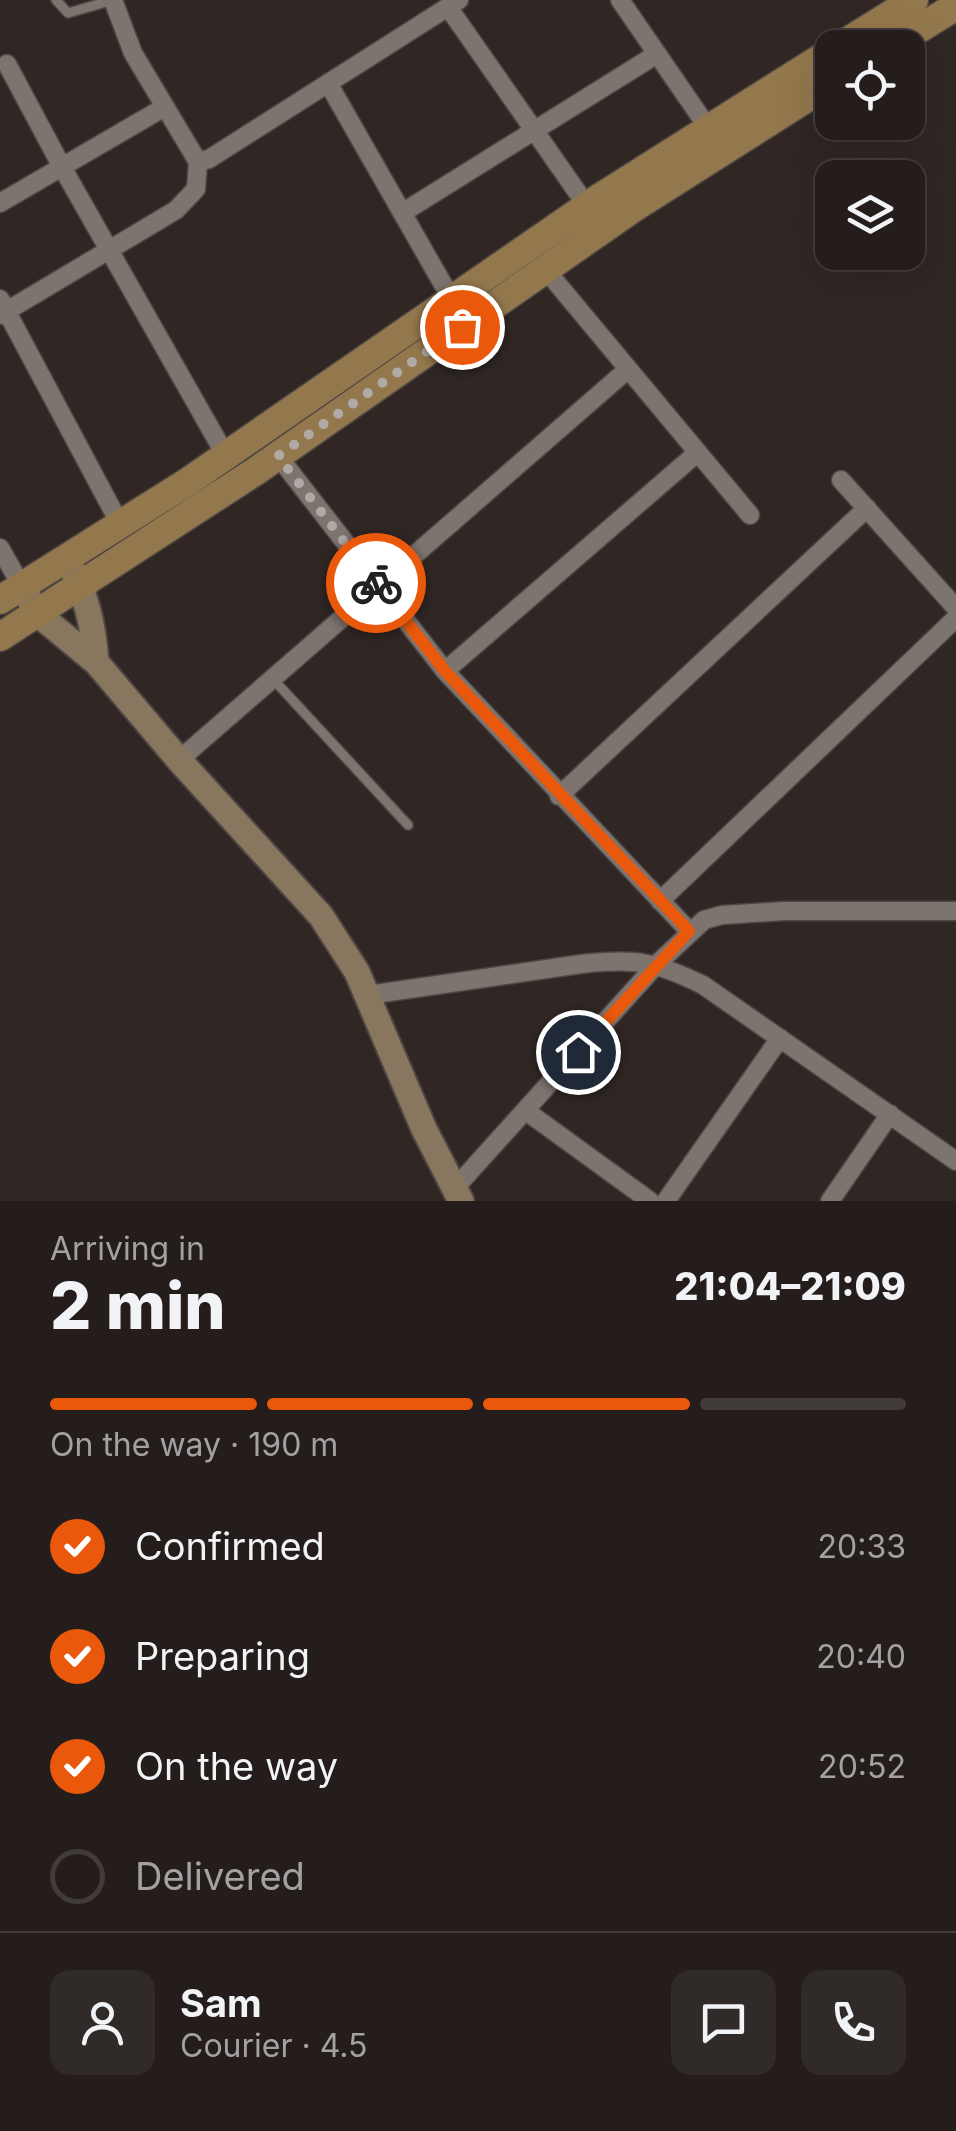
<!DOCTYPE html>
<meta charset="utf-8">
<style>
:root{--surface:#241d1b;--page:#302a28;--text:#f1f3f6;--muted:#a3a2a3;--line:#413b3a;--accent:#ea580c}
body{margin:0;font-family:Inter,sans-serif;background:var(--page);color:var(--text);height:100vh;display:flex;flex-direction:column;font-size:38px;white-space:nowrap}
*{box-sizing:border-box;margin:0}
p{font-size:32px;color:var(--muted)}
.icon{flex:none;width:55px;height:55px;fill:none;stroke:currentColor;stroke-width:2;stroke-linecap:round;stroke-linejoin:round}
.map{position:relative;height:1201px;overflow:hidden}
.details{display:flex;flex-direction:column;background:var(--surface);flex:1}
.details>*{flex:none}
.buttons{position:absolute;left:815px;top:30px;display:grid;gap:20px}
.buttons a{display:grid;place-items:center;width:110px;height:110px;border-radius:20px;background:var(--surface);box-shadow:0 10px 40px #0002,0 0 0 2px var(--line);font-size:50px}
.pin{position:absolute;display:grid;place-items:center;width:85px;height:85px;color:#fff;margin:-42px;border:5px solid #fff;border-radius:50%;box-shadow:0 2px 10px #0007}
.courier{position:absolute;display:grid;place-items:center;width:100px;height:100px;margin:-50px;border:8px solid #ea580c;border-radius:50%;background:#fff;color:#222;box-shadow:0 2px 12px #0007}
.head em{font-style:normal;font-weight:800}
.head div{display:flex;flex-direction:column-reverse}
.head{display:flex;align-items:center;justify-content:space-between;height:170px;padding:0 50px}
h1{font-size:65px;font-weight:800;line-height:75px}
.bar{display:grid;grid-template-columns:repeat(4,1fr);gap:15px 10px;align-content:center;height:120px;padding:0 50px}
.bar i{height:12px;border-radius:8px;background:var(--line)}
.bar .active{background:var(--accent)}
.bar p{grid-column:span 4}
.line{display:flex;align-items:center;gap:25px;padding:0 50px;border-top:2px solid var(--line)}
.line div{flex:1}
.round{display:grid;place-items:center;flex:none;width:105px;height:105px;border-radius:20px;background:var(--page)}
ol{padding:0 50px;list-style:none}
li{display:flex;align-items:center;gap:30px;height:110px}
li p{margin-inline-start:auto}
li .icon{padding:10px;border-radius:50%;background:var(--accent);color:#fff;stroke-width:4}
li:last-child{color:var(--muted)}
li i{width:55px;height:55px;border:5px solid var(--line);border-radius:50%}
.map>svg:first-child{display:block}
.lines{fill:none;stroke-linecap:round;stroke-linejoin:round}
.lane-casing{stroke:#4d4643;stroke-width:12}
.street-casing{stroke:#4d4643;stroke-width:21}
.secondary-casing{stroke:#4d4643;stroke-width:29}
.primary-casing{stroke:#4d4643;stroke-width:31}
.lane{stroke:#7d736f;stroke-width:9}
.street{stroke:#7d736f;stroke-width:18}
.secondary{stroke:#89765e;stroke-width:25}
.primary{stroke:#94784d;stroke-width:28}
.done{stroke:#b0aaa7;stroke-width:10;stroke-dasharray:0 18}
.route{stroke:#ea580c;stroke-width:12}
</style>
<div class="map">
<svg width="956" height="1201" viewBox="0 0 956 1201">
<rect width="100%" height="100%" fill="#302724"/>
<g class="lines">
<defs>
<path id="lane" d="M 56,0 L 68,13 L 113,0
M 272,678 L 408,825"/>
<path id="street" d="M 113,0 L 133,53 L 198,162 L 209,159 L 459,0
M 620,0 L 713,135
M 448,7 L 587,206
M 7,64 L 62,167 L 226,456
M 328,83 L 452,300
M 0,203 L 163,108
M 402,213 L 657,54
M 545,269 L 750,515
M 0,299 L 120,524
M 0,315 L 176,210 L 196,189 L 198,162
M 278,456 L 445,671 L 689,931
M 841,480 L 956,608
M 0,548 L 22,587
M 445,671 L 697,453
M 179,760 L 627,370
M 559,796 L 867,508
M 660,901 L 956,618
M 368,995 L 581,964 C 635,958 654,961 703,985 L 956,1161
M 526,1111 L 650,1201
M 455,1188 L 657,964 L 704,920 L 722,915 L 784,911 L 956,911
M 666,1201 L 780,1038
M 830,1201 L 890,1114"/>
<path id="secondary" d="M 66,558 C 86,592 93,623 96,662
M 22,587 L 38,614 L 96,662 L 179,760 L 321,916 L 357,972 L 424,1129 L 461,1201"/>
<path id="primary" d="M 837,48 L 914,0
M 888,48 L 956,6
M 0,600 L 189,481 L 599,198 L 832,51
M 0,637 L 256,471 L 632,209 L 832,82"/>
</defs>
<use href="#lane" class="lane-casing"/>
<use href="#street" class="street-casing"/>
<use href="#secondary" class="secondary-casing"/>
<use href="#primary" class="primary-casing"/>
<use href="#lane" class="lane"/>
<use href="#street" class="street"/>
<use href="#secondary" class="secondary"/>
<use href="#primary" class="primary"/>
</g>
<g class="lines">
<path class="done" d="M 376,583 L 278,456 L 462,327"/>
<path class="route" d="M 376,583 L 445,671 L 689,931 L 578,1052"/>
</g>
</svg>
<div class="buttons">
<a><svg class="icon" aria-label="locate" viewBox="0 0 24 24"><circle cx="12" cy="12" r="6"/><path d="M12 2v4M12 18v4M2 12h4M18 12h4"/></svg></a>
<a><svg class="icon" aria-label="layers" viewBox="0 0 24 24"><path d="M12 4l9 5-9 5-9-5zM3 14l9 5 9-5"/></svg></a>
</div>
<div class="pin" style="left:462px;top:327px;background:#ea580c"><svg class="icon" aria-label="bag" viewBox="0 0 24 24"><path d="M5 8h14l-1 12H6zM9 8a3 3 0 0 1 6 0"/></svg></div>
<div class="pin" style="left:578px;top:1052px;background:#1f2937"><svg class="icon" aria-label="home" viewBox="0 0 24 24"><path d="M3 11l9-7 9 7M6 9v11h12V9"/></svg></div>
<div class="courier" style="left:376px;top:583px"><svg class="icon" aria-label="bike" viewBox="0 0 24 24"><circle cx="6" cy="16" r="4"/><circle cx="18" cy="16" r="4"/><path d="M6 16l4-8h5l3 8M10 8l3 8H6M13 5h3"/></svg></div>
</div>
<section class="details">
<div class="head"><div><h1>2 min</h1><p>Arriving in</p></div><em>21:04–21:09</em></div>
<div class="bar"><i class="active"></i><i class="active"></i><i class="active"></i><i></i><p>On the way · 190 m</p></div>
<ol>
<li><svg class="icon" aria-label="check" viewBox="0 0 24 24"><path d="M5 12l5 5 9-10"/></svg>Confirmed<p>20:33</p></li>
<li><svg class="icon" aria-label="check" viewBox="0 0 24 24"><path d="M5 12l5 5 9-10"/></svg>Preparing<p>20:40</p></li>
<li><svg class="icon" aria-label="check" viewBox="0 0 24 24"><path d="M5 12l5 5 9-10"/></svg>On the way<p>20:52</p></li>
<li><i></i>Delivered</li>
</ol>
<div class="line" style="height:180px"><a class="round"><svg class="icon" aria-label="person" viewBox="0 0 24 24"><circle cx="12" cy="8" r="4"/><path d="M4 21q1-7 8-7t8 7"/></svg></a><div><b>Sam</b><p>Courier · 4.5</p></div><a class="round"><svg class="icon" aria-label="chat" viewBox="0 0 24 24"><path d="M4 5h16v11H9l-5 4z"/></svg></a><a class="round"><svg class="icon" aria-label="phone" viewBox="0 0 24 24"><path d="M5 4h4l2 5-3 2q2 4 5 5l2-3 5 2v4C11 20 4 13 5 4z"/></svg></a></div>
</section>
